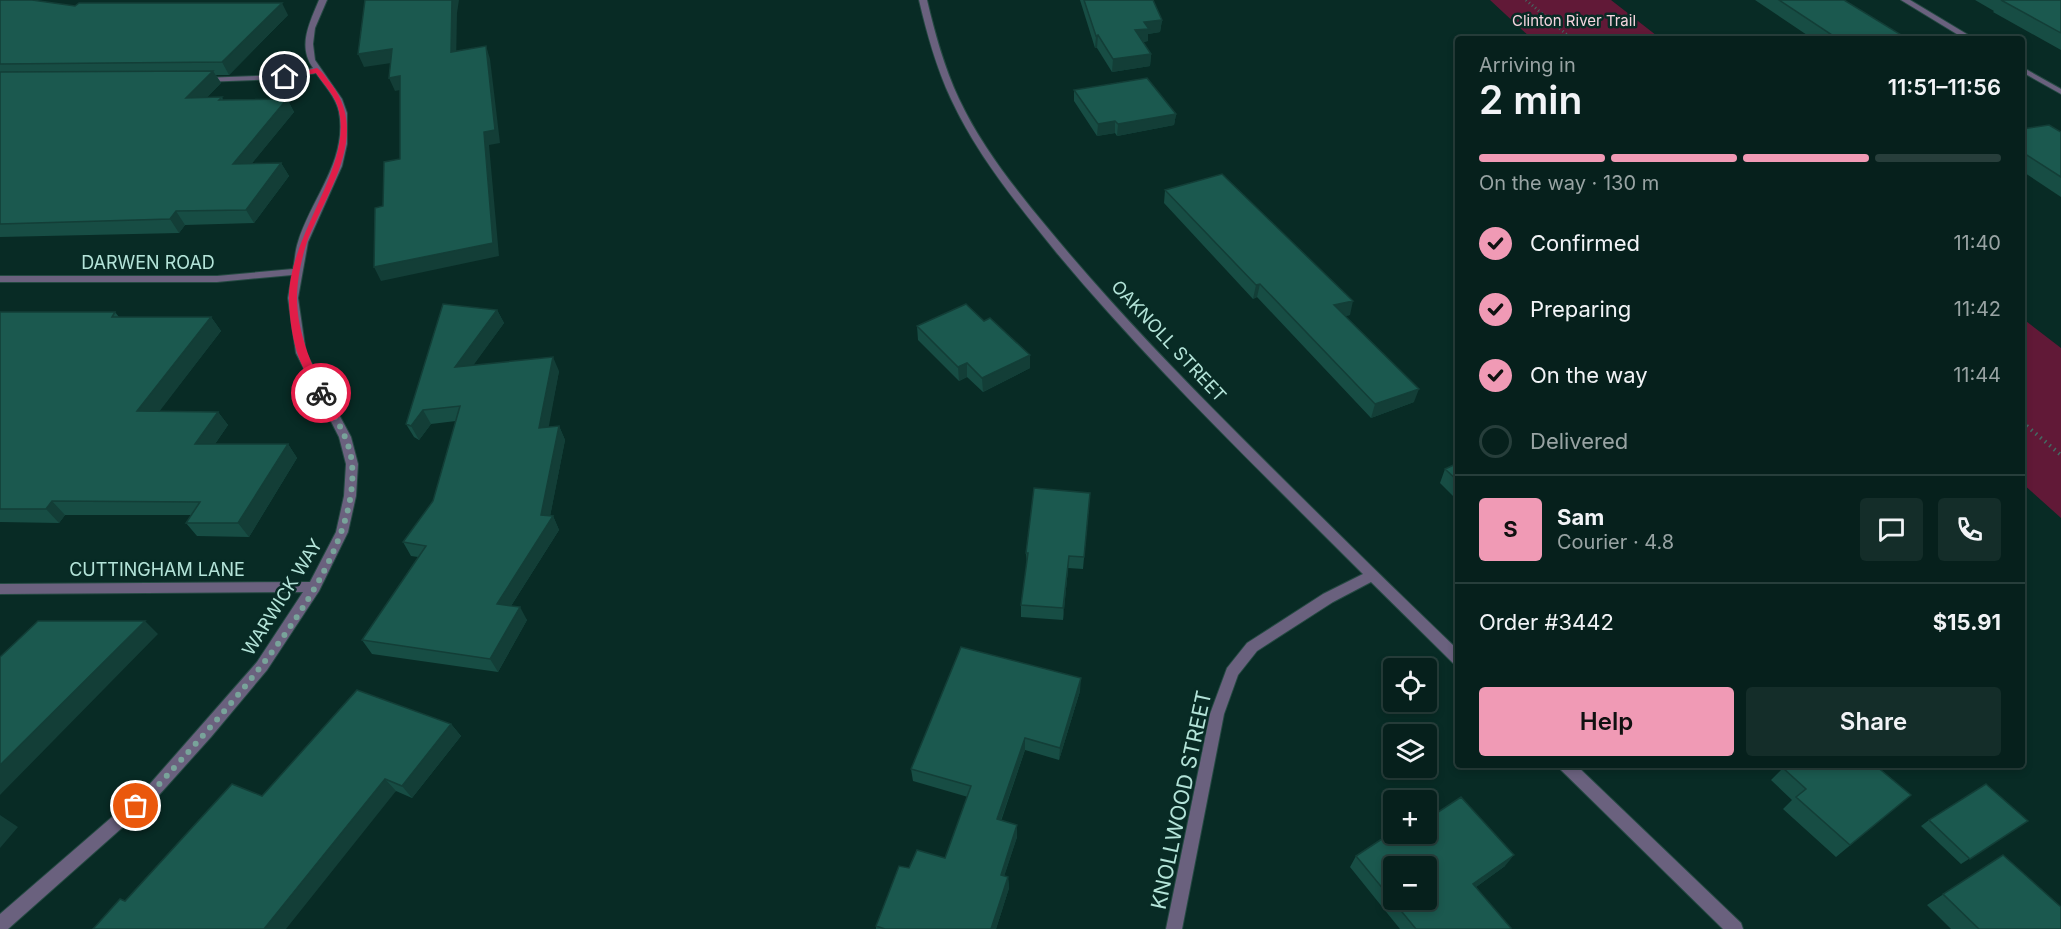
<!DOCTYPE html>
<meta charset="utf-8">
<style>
:root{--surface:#06201c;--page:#142d29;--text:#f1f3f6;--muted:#98a3a3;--line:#273e3b;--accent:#f09ab5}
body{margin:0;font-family:Inter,sans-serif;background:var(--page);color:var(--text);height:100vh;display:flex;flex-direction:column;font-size:22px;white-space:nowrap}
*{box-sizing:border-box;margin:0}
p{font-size:20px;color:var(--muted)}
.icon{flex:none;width:33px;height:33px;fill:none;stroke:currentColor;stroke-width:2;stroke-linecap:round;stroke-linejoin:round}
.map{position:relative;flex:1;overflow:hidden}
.drawer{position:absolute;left:1455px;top:36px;width:570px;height:732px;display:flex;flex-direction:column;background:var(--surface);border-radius:6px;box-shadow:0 3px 9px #0003,0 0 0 2px var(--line)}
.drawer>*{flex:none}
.controls{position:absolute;left:1383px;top:658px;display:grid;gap:12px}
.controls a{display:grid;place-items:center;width:54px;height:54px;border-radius:6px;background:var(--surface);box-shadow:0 3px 9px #0003,0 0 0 2px var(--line);font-size:30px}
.pin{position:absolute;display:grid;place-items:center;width:51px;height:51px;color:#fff;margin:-26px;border:3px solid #fff;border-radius:50%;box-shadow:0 2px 6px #0007}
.courier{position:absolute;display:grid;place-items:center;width:60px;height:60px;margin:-30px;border:4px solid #e11d48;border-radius:50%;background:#fff;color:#222;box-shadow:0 2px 8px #0007}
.headline em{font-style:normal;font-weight:600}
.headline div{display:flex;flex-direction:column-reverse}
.headline{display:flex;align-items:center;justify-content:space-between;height:102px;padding:0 24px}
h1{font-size:39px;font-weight:600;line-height:45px}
.bar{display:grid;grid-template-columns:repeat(4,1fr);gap:9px 6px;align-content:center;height:72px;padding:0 24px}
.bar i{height:8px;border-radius:4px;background:var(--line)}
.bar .current{background:var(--accent)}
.bar p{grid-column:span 4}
.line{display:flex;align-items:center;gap:15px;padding:0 24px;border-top:2px solid var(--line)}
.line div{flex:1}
.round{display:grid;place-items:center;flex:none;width:63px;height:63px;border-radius:6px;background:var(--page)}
ol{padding:0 24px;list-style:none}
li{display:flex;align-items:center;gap:18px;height:66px}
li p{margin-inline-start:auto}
li .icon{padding:6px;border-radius:50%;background:var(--accent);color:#111;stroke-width:4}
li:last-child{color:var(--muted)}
li i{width:33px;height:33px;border:3px solid var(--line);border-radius:50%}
.primary-button{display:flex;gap:12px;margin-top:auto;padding:12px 24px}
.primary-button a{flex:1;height:69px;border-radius:6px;background:var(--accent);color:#111;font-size:24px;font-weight:600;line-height:69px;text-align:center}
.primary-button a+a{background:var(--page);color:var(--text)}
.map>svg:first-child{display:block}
.green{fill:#611937}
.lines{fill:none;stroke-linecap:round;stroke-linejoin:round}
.minor-casing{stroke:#244942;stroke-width:2}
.path-far1{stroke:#436b63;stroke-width:3;stroke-dasharray:1 3;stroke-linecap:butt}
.path{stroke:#436b63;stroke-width:4;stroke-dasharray:1.5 4.5;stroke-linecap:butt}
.minor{fill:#6a617e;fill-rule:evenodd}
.wall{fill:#174d44}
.shaded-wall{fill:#133e37}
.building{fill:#1b594f;stroke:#133e37;stroke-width:1.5;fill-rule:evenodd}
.route{fill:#e11d48}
.done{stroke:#78a39a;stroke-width:6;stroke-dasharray:0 10.8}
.labels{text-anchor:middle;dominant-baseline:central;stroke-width:5;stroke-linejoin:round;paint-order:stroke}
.far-park-label{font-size:15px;fill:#f6d5df;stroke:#082b25}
.street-label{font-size:18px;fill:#b4e4d9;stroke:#082b25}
.near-street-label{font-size:21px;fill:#b4e4d9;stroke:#082b25}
</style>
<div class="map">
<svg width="2061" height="929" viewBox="0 0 2061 929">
<rect width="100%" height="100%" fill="#082b25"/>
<path class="green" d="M 1490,0 L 1611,0 L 1661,39 L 1532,39 Z
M 2022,318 L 2061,348 L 2061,518 L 2022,483 Z"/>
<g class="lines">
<defs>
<path id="minor" d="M 319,0 L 327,0 L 315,28 L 313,44 L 315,60 L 342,99 L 347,113 L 347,144 L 342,166 L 308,242 L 298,298 L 306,353 L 351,437 L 358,464 L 356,496 L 348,532 L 319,591 L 267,670 L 211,737 L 159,795 L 8,929 L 0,929 L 0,914 L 149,785 L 257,662 L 303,592 L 0,594 L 0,584 L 310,582 L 336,532 L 344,496 L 346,464 L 339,437 L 296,353 L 288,298 L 292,275 L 217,282 L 0,282 L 0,276 L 217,276 L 293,269 C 295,260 295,251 298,242 C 311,199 348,160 339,112 C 336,97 324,85 316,73 L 285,79 L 202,82 L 198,80 L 202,78 L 285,75 L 313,68 C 297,46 310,22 319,0 Z
M 919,0 L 927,0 C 935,34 944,67 959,99 C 981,146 1014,187 1046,226 C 1106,299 1171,367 1237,433 C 1310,506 1384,579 1458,650 L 1458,665 L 1453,663 L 1371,582 L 1333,602 L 1257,651 L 1238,675 L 1224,714 L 1182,929 L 1166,929 L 1210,714 L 1227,668 L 1247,643 L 1323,594 L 1363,574 C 1258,469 1151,366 1056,252 C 1017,204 977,155 951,99 C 936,67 927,34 919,0 Z
M 1901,0 L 1910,0 L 1975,39 L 1965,39 Z
M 2022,67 L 2061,89 L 2061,94 L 2022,72 Z
M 1558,765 L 1576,765 L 1741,923 L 1743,929 L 1723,929 L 1561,770 Z"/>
</defs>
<use href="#minor" class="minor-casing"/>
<path class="path-far1" d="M 1526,0 L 1572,39"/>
<path class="path" d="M 2022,422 L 2061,455"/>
<use href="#minor" class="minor"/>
</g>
<path class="wall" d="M 0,0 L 75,6 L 288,15 L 229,75 L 216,75 L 221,83 L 207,97 L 222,97 L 223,100 L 287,99 L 294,112 L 252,163 L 281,163 L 289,176 L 254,223 L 185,225 L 179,233 L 0,237 Z
M 1080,0 L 1153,0 L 1162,20 L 1160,32 L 1148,34 L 1148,41 L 1143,42 L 1151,54 L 1150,66 L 1112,72 L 1097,48 L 1095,48 Z
M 1755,0 L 1844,0 L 1902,39 L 1813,39 Z
M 1975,0 L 2061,0 L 2061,50 L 1993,12 L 1994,11 Z
M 1074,90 L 1176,114 L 1174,125 L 1117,136 L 1115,133 L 1097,136 L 1074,101 Z
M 2022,129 L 2061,132 L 2061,197 L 2022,171 Z
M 1165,190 L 1350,315 L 1345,316 L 1414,402 L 1371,418 L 1257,297 L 1253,299 L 1164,203 Z
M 497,310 L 504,323 L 473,365 L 559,371 L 548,427 L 559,426 L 565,440 L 550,516 L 553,516 L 559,530 L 511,606 L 527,620 L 498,672 L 372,654 L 362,640 L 418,557 L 411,556 L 403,542 L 433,501 L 456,421 L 431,424 L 419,440 L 414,437 L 406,424 Z
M 0,312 L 115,312 L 119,317 L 211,317 L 221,331 L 159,411 L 218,412 L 228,425 L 215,444 L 288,444 L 297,458 L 249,537 L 197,536 L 186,523 L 191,515 L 65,515 L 59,523 L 0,522 Z
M 917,326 L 1030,368 L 983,392 L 967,377 L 959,381 L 918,340 Z
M 1458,463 L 1458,501 L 1440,483 L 1445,469 Z
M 1090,493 L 1083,569 L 1068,568 L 1063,620 L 1021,617 L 1021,605 L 1027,565 L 1026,553 Z
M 1080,691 L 1059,760 L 1025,750 L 1001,821 L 1017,825 L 1017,837 L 1004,876 L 1008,877 L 1009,888 L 996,929 L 876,929 L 876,926 L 909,868 L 945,858 L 968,797 L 913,781 L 911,769 Z
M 451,724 L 461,736 L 412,798 L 396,791 L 93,929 L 125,901 L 262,796 Z
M 1877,766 L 1911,795 L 1836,857 L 1783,809 L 1792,800 L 1771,780 L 1783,768 Z
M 1929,820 L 2028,821 L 1961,864 L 1921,826 Z
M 2003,855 L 2061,929 L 1951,929 L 1927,905 Z
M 1356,856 L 1505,866 L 1476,887 L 1510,929 L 1400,929 L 1350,867 Z"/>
<path class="shaded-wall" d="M 452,0 L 459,0 L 457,13 L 456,64 L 451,52 Z
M 282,3 L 288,15 L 229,75 L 222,62 Z
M 1162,20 L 1160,32 L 1148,34 L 1148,41 L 1135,43 L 1135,30 L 1144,22 Z
M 1098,35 L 1097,48 L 1095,48 L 1096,36 Z
M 1903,36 L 1902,39 L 1884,39 Z
M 486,46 L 490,59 L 500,143 L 489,145 L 499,256 L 381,281 L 374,267 L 484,132 Z
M 392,49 L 398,62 L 364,67 L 358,54 Z
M 1151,54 L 1150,66 L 1112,72 L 1113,59 Z
M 213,71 L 221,83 L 194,111 L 186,98 Z
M 400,76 L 405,89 L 395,91 L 389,78 Z
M 287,99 L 294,112 L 241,177 L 233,164 Z
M 1176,114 L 1174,125 L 1117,136 L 1118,124 Z
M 1115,121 L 1115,133 L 1097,136 L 1098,124 Z
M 281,163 L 289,176 L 254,223 L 246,210 Z
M 176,211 L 185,225 L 179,233 L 170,219 Z
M 1260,284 L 1257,297 L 1253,299 L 1256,285 Z
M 1353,301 L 1350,315 L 1330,318 L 1334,305 Z
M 497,310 L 504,323 L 462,381 L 455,367 Z
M 211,317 L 221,331 L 149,425 L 137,411 Z
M 1030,355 L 1030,368 L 983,392 L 982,378 Z
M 553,357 L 559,371 L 546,442 L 539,428 Z
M 967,363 L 967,377 L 959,381 L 958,367 Z
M 1419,389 L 1414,402 L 1371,418 L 1375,404 Z
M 423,410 L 431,424 L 419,440 L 411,426 Z
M 218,412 L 228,425 L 206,457 L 195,444 Z
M 559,426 L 565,440 L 549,522 L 553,516 L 559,530 L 504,617 L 497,604 L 541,515 Z
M 288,444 L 297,458 L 249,537 L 238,523 Z
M 52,501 L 65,515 L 59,523 L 46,509 Z
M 1069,556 L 1068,568 L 1063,620 L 1063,608 Z
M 520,607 L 527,620 L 498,672 L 490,659 Z
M 145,621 L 158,634 L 0,795 L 0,765 Z
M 1081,678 L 1080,691 L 1059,760 L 1060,748 Z
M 451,724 L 461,736 L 412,798 L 402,786 Z
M 1025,738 L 1025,750 L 997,831 L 997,819 Z
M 385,779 L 396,791 L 286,929 L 264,929 Z
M 0,815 L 18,827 L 0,848 Z
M 1017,825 L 1017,837 L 1001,886 L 1001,875 Z
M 1514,855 L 1505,866 L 1465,895 L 1473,884 Z
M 1008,877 L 1009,888 L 996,929 L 991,929 Z"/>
<path class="building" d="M 0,0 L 32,0 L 75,6 L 79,3 L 282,3 L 222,62 L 0,64 Z
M 365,0 L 452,0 L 451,52 L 486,46 L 495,130 L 484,132 L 493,243 L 374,267 L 375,208 L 383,206 L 384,162 L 400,159 L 400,76 L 389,78 L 392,49 L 358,54 Z
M 1084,0 L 1153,0 L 1162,20 L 1144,22 L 1149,29 L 1135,30 L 1151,54 L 1113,59 L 1098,35 L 1096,36 Z
M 1779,0 L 1844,0 L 1903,36 L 1884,39 L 1838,39 Z
M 2001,0 L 2061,0 L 2061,33 Z
M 213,71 L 186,98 L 222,97 L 219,100 L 287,99 L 233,164 L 281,163 L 246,210 L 176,211 L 170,219 L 0,224 L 0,72 Z
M 1147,78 L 1176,114 L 1118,124 L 1115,121 L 1098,124 L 1074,90 Z
M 2049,125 L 2061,132 L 2061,177 L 2022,152 L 2022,129 Z
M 1222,174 L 1353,301 L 1334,305 L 1419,389 L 1375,404 L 1260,284 L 1256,285 L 1165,190 Z
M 443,304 L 497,310 L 455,367 L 553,357 L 539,428 L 559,426 L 541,515 L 553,516 L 497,604 L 520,607 L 490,659 L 362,640 L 426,546 L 403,542 L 433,501 L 460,406 L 423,410 L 411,426 L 406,424 Z
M 966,304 L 984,321 L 990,318 L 1030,355 L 982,378 L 967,363 L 958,367 L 917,326 Z
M 0,312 L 115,312 L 112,317 L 211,317 L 137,411 L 218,412 L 195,444 L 288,444 L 238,523 L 186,523 L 200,502 L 52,501 L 46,509 L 0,509 Z
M 1458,463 L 1458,481 L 1445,469 Z
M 1034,488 L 1090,493 L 1084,557 L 1069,556 L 1063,608 L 1021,605 L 1028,553 L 1026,553 Z
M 38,621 L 145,621 L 0,765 L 0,657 Z
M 961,647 L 1081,678 L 1060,748 L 1025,738 L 997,819 L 1017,825 L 1001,875 L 1008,877 L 991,929 L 885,929 L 876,926 L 899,866 L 909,868 L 917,850 L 945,858 L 971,786 L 911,769 Z
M 357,690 L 451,724 L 402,786 L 385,779 L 264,929 L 93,929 L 120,899 L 125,901 L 232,784 L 262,796 Z
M 1787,765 L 1877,765 L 1876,766 L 1911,795 L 1850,845 L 1796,797 L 1806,789 L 1783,768 Z
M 1986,784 L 2028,821 L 1970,859 L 1929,820 Z
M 1461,797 L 1514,855 L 1473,884 L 1511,928 L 1509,929 L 1416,929 L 1356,856 L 1394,831 L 1394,834 L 1426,834 L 1426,820 ZM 1394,867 L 1426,867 L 1426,900 L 1394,900 Z
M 2003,855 L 2061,907 L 2061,929 L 1979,929 L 1943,894 Z"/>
<path class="route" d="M 317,68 C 323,72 327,79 332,85 C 369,135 328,190 308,239 C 302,256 297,279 297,298 C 297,332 311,363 325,393 L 321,397 L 316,393 C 310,380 301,366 297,352 C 292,337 289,314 289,298 C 289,234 352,168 339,111 C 336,96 324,85 316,73 L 285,79 L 282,77 Z"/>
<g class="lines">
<path class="done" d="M 136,806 L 154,790 C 221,715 361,571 352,464 C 350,438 333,415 321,393"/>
</g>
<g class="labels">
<g class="far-park-label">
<text x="1574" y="20">Clinton River Trail</text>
</g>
<g class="street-label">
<text x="148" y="262">DARWEN ROAD</text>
<text transform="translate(1169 341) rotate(47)">OAKNOLL STREET</text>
<text x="157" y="569">CUTTINGHAM LANE</text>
<text transform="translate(282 597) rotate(-58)">WARWICK WAY</text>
</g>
<g class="near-street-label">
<text transform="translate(1181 800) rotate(-78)">KNOLLWOOD STREET</text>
</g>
</g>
</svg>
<div class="controls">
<a><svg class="icon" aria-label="locate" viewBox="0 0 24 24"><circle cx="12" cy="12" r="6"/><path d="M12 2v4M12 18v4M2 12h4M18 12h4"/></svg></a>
<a><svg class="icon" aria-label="layers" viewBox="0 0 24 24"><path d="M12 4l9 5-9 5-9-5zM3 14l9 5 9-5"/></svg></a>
<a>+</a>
<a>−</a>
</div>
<div class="pin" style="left:136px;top:806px;background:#ea580c"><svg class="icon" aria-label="bag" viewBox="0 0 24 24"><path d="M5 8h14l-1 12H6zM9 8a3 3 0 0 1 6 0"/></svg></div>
<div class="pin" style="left:285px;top:77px;background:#1f2937"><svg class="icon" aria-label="home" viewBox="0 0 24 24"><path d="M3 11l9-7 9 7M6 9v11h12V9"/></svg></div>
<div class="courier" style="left:321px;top:393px"><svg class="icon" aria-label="bike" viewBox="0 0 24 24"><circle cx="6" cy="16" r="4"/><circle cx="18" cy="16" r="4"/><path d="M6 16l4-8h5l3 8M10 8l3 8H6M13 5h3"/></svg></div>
<section class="drawer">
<div class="headline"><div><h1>2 min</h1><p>Arriving in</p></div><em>11:51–11:56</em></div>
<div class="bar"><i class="current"></i><i class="current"></i><i class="current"></i><i></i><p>On the way · 130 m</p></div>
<ol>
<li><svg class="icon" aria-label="check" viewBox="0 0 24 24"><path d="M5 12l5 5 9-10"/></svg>Confirmed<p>11:40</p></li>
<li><svg class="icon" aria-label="check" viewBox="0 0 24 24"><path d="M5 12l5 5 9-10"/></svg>Preparing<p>11:42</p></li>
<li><svg class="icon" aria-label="check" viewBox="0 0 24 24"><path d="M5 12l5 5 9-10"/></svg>On the way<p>11:44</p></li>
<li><i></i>Delivered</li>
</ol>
<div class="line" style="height:108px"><b class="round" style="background:var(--accent);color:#111">S</b><div><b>Sam</b><p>Courier · 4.8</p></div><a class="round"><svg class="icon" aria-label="chat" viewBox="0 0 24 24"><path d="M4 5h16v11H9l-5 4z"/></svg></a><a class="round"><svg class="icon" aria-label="phone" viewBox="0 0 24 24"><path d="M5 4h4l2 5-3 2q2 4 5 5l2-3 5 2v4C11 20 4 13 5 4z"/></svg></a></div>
<div class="line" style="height:78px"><div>Order #3442</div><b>$15.91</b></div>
<div class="primary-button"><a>Help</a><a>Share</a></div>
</section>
</div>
